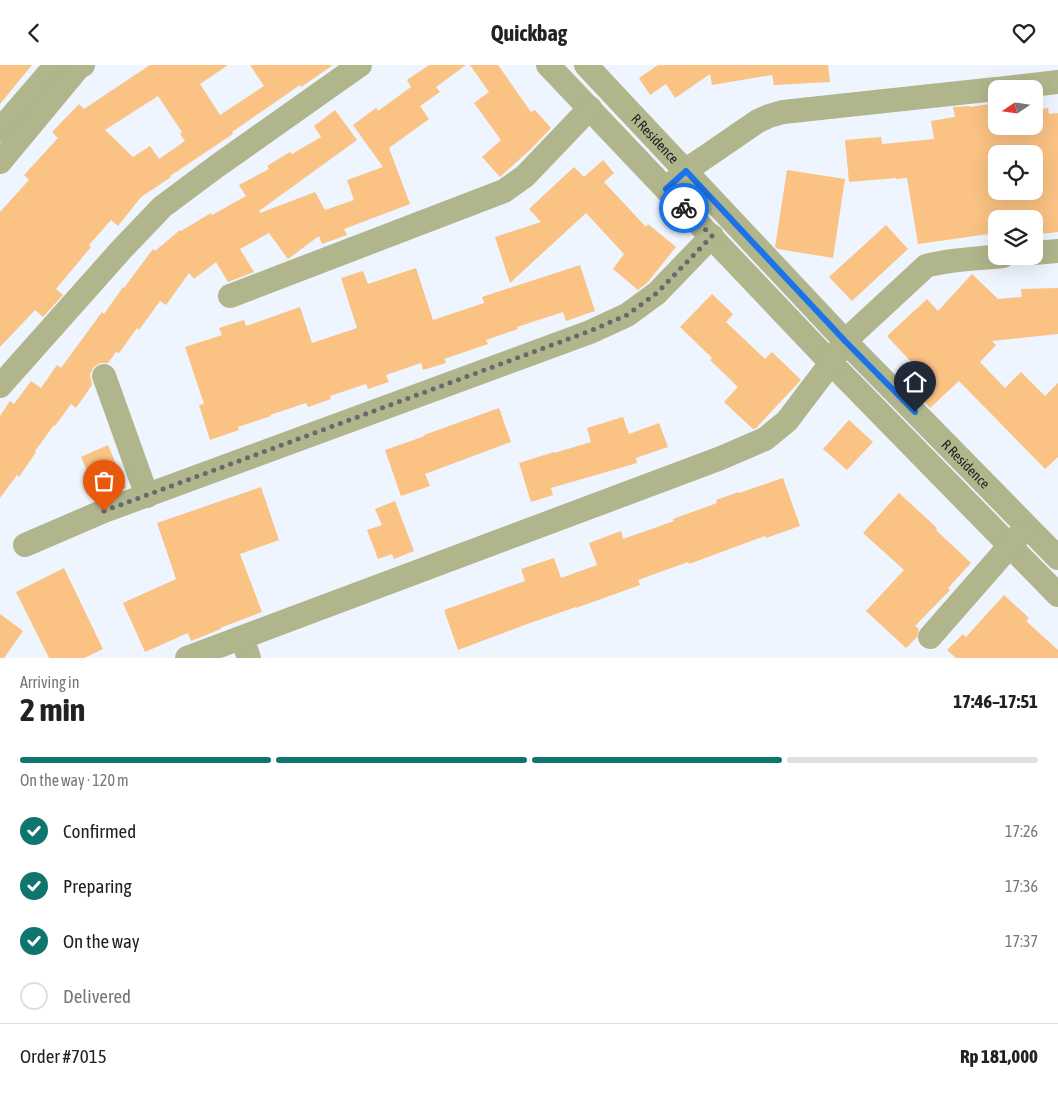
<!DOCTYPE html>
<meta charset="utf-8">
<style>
:root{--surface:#fff;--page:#f6f6f6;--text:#222;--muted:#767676;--line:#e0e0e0;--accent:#0f766e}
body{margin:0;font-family:"Asap Condensed",sans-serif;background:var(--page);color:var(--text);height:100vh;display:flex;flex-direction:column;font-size:19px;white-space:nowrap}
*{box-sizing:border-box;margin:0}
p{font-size:16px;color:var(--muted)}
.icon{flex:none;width:28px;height:28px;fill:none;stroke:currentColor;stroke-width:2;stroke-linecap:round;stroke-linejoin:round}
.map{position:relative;height:593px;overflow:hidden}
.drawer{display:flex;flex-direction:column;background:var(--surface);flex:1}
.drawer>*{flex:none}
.needle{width:32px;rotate:257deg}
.buttons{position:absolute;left:988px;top:15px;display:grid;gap:10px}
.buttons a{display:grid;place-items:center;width:55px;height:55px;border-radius:10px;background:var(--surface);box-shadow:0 5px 20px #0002;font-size:25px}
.pin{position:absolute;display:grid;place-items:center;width:42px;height:42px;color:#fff;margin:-51px -21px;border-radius:50% 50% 50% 0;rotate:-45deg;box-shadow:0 0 5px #0007}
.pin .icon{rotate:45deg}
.courier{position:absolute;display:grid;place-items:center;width:50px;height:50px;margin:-25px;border:4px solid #1a73e8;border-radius:50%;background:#fff;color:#222;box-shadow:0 1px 6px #0007}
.summary em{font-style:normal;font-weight:700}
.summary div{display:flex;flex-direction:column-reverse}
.summary{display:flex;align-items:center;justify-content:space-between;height:85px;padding:0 20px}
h1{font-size:32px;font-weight:700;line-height:38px}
.bar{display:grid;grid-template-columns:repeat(4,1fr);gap:8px 5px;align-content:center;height:60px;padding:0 20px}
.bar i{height:6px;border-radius:4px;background:var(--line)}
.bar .active{background:var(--accent)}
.bar p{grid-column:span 4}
.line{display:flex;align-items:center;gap:12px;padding:0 20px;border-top:1px solid var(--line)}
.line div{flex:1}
ol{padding:0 20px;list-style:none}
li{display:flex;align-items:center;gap:15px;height:55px}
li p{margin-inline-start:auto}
li .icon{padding:5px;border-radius:50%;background:var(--accent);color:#fff;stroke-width:4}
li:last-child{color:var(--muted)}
li i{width:28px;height:28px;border:2px solid var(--line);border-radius:50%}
header{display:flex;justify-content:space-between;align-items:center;height:65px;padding:0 20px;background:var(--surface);font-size:22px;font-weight:700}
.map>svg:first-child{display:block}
.building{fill:#fac283;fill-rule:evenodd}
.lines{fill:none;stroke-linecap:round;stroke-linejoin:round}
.street{stroke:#b0b58b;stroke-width:24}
.done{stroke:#66696e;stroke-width:5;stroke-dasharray:0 9}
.route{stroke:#1a73e8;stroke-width:6}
.labels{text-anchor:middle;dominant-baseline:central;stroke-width:4;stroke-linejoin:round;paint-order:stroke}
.street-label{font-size:14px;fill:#1c1e21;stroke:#fff}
</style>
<header><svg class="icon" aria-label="back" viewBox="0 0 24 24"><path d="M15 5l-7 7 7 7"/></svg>Quickbag<svg class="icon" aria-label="heart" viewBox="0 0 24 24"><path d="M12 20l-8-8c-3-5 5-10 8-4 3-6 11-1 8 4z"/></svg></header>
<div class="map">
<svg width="1058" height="593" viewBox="0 0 1058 593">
<rect width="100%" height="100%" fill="#eff5fe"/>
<path class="building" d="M 0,0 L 32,0 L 0,39 Z
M 150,0 L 228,0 L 200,19 L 220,50 L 264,21 L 250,0 L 333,0 L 301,22 L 300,20 L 232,67 L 233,69 L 170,111 L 171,112 L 141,132 L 118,161 L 111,155 L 89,180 L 91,182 L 56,224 L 63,230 L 43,252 L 35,245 L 0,282 L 0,147 L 29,115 L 24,110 L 58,73 L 52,67 L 79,39 L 84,44 ZM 158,31 L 182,67 L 180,69 L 185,76 L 159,94 L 150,81 L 133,92 L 105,65 Z
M 429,0 L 466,0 L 436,22 L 440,27 L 420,41 L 429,54 L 389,83 L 410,139 L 344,164 L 347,170 L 322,179 L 319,171 L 288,194 L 269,168 L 240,184 L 254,207 L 228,217 L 216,197 L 194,214 L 189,208 L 166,240 L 160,236 L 139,265 L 137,263 L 119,288 L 116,287 L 108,298 L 100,298 L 94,302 L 90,309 L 92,320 L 76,343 L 71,339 L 55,361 L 54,360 L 35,386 L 36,387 L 19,412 L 17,410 L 0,433 L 0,351 L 10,336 L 14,339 L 31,316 L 41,323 L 57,300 L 61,303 L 102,247 L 104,249 L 123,222 L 124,223 L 153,184 L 155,186 L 180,165 L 181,166 L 211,148 L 212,150 L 246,131 L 239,120 L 269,104 L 267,101 L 290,87 L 292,89 L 321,72 L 314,61 L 335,45 L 357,75 L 259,146 L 260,148 L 315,127 L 325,145 L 354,135 L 347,115 L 383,102 L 353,60 L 376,43 L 378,46 L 411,22 L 407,15 Z
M 470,0 L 498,0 L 531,47 L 535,45 L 551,63 L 531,84 L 500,112 L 482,92 L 501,75 L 474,38 L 489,27 Z
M 658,0 L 828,0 L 830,17 L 774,20 L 772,10 L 712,20 L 710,9 L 675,33 L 666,19 L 650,30 L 639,13 Z
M 996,38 L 996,61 L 1034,61 L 1034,45 L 1048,43 L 1049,49 L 1058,48 L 1058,167 L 1041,169 L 1039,154 L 996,154 L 996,168 L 918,179 L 907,113 L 896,114 L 896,113 L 849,117 L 845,75 L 881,72 L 882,79 L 934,74 L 931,56 L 955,52 L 953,42 L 970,41 L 970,42 ZM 996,89 L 1034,89 L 1034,110 L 1036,126 L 996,126 Z
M 603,95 L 614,108 L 604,117 L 646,162 L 648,159 L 676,182 L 647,218 L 638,225 L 613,204 L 624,189 L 586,148 L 510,218 L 495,172 L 541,157 L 529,144 L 574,102 L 584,112 Z
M 787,105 L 845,114 L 833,193 L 778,184 L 775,182 Z
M 886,160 L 908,184 L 852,236 L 829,212 Z
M 580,200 L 595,246 L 566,256 L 563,247 L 517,262 L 518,264 L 486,275 L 488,279 L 444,294 L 446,298 L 423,305 L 421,298 L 386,310 L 389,317 L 368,324 L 366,319 L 330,331 L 331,334 L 308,342 L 306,338 L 270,350 L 271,351 L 238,362 L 239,365 L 210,375 L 199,340 L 204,339 L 185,282 L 222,270 L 219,263 L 244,255 L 246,261 L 300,242 L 312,278 L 357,263 L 341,213 L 363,206 L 368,219 L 416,203 L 433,255 L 484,238 L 482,232 Z
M 972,209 L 998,234 L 1022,232 L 1021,224 L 1058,223 L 1058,269 L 992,276 L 996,280 L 980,297 L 1005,323 L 1021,307 L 1045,331 L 1058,318 L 1058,392 L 1045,404 L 959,316 L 930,343 L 901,311 L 913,299 L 887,271 L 927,234 L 938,246 Z
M 712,229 L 733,249 L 726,257 L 765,294 L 772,287 L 801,315 L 756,363 L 753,364 L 724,337 L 738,322 L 710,295 L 712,293 L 680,262 Z
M 499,343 L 511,377 L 425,409 L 430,421 L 401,431 L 385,385 L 425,371 L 424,370 Z
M 623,352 L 629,369 L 659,358 L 668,382 L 636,393 L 637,398 L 551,423 L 553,430 L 531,437 L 519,398 L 554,387 L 554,388 L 591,377 L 587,363 Z
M 849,355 L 873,377 L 847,405 L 823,384 Z
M 108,380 L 126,423 L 99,433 L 81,392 Z
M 783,413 L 800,461 L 766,473 L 765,471 L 689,499 L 688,497 L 638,515 L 640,520 L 576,543 L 576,542 L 530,558 L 458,585 L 444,545 L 525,516 L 521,504 L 554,493 L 561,513 L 597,500 L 589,478 L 621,466 L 623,474 L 674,456 L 673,454 L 717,438 L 716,435 L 739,427 L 739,428 Z
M 261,422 L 279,475 L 240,489 L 262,547 L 220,563 L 221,564 L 191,576 L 188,568 L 145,587 L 123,538 L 176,514 L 157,458 Z
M 899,428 L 937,463 L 936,465 L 971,498 L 948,523 L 950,525 L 915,561 L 919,564 L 917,572 L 906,583 L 866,546 L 904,505 L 863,468 Z
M 395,436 L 414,486 L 394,494 L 392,489 L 378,494 L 367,465 L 382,460 L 375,444 Z
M 64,503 L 103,584 L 84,593 L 49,593 L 16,527 Z
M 1004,530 L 1029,553 L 1026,556 L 1058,585 L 1058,593 L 956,593 L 947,585 L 963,569 L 966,572 Z
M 0,549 L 23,566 L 4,593 L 0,593 Z"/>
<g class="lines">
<g class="street">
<path d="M 548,0 L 831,298 L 1058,530"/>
<path id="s1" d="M 586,0 L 845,276 L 1058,493"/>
<path d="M 998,24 L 1058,17"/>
<path d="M 0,65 L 56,0"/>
<path d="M 0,97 L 78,3 L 83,0"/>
<path d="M 675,116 L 685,106 L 758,56 L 769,51 L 783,47 L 996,24"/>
<path d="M 1034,188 L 1058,186"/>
<path d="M 230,231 L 504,126 L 525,111 L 590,43"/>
<path d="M 104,311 L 147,431"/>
<path d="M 0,321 L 121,185 L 162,142 L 217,101 L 360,0"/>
<path d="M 25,480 L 104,446 L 590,267 L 627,250 L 657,228 L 712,171"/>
<path d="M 930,572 L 1021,468"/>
<path d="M 242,573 L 249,593"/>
<path d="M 187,593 L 721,393 L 765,374 L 787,356 L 831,298 L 845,276 L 926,201 C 950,194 977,194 1003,191"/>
</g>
</g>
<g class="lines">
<path class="done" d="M 104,446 L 590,266 L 627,250 L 657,228 L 712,171 L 684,143"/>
<path class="route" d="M 684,143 L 666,124 L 686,106 L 845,276 L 915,347"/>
</g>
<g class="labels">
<g class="street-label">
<text stroke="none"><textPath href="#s1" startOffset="101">R Residence</textPath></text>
<text stroke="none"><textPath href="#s1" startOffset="551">R Residence</textPath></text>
</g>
</g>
</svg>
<div class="buttons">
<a><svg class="needle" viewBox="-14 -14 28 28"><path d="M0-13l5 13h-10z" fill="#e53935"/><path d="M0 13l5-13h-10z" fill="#767676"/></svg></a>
<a><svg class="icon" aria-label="locate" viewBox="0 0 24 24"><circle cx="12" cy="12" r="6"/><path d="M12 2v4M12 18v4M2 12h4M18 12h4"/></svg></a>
<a><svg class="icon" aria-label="layers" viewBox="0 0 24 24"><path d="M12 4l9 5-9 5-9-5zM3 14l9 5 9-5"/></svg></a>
</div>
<div class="pin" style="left:104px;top:446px;background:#ea580c"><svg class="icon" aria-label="bag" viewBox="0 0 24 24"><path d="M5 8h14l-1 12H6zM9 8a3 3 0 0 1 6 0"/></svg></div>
<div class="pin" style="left:915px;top:347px;background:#1f2937"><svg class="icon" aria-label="home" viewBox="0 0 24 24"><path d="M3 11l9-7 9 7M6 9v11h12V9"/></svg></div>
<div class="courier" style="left:684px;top:143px"><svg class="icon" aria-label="bike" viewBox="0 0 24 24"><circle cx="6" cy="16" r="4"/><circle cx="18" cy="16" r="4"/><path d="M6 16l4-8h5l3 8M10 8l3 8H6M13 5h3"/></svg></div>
</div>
<section class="drawer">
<div class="summary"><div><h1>2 min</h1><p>Arriving in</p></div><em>17:46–17:51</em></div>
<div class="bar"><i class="active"></i><i class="active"></i><i class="active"></i><i></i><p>On the way · 120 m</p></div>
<ol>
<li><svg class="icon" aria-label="check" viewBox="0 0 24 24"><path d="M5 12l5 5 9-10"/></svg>Confirmed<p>17:26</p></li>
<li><svg class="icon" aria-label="check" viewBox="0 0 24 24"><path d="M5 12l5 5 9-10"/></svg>Preparing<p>17:36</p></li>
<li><svg class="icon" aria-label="check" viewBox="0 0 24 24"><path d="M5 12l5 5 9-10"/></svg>On the way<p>17:37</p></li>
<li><i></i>Delivered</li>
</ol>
<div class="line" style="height:65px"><div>Order #7015</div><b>Rp 181,000</b></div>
</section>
